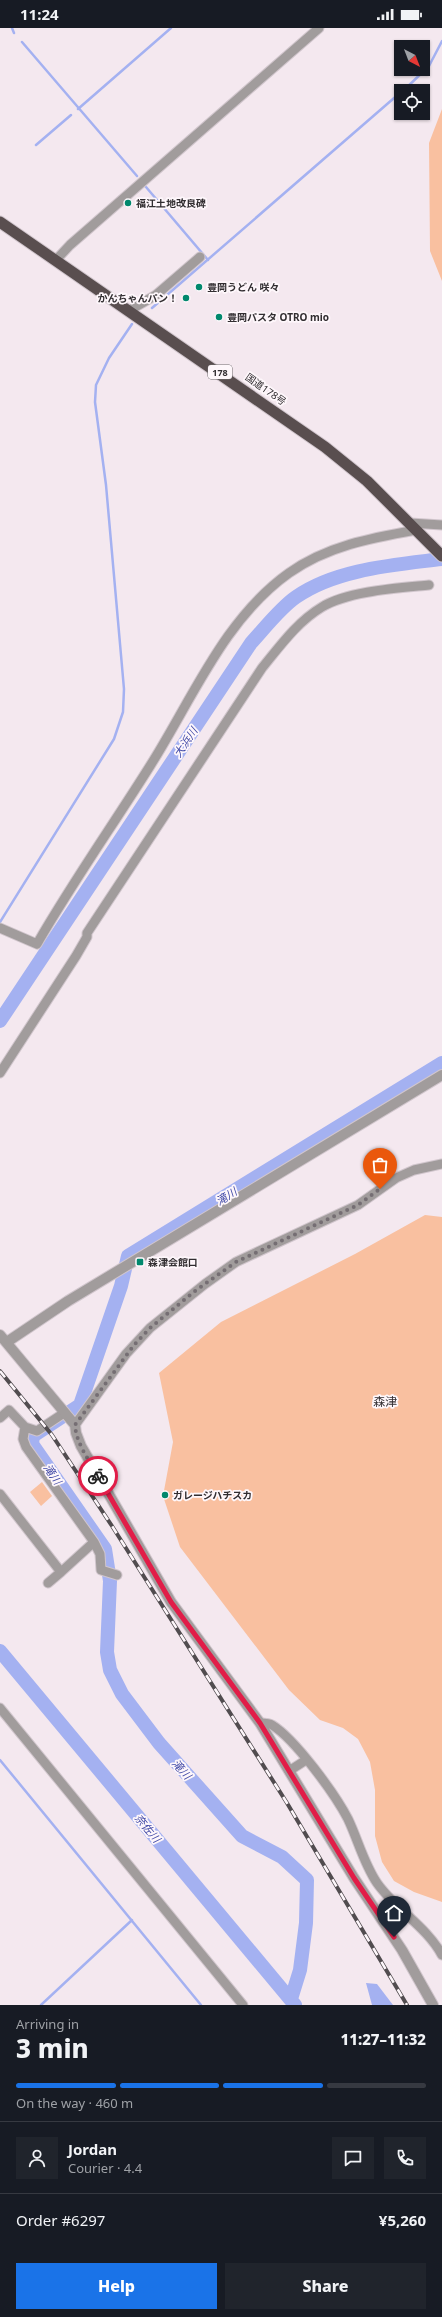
<!DOCTYPE html>
<meta charset="utf-8">
<style>
:root{--surface:#171b24;--page:#20242c;--text:#f1f3f6;--muted:#9ea1a6;--line:#363941;--accent:#1a73e8}
body{margin:0;font-family:"Noto Sans","Noto Sans JP",sans-serif;background:var(--page);color:var(--text);height:100vh;display:flex;flex-direction:column;font-size:15px;white-space:nowrap}
*{box-sizing:border-box;margin:0}
p{font-size:13px;color:var(--muted)}
.icon{flex:none;width:22px;height:22px;fill:none;stroke:currentColor;stroke-width:2;stroke-linecap:round;stroke-linejoin:round}
.map{position:relative;height:1977px;overflow:hidden}
.sheet{display:flex;flex-direction:column;background:var(--surface);flex:1}
.sheet>*{flex:none}
.needle{width:26px;rotate:138deg}
.tools{position:absolute;left:394px;top:12px;display:grid;gap:8px}
.tools a{display:grid;place-items:center;width:36px;height:36px;border-radius:0px;background:var(--surface);box-shadow:0 1px 3px #0004;font-size:20px}
.pin{position:absolute;display:grid;place-items:center;width:34px;height:34px;color:#fff;margin:-41px -17px;border-radius:50% 50% 50% 0;rotate:-45deg;box-shadow:0 0 4px #0007}
.pin .icon{rotate:45deg}
.courier{position:absolute;display:grid;place-items:center;width:40px;height:40px;margin:-20px;border:3px solid #e11d48;border-radius:50%;background:#fff;color:#222;box-shadow:0 1px 5px #0007}
.overview em{font-style:normal;font-weight:800}
.overview div{display:flex;flex-direction:column-reverse}
.overview{display:flex;align-items:center;justify-content:space-between;height:68px;padding:0 16px}
h1{font-size:26px;font-weight:800;line-height:30px}
.bar{display:grid;grid-template-columns:repeat(4,1fr);gap:6px 4px;align-content:center;height:48px;padding:0 16px}
.bar i{height:5px;border-radius:3px;background:var(--line)}
.bar .on{background:var(--accent)}
.bar p{grid-column:span 4}
.line{display:flex;align-items:center;gap:10px;padding:0 16px;border-top:1px solid var(--line)}
.line div{flex:1}
.round{display:grid;place-items:center;flex:none;width:42px;height:42px;border-radius:0px;background:var(--page)}
.action{display:flex;gap:8px;margin-top:auto;padding:8px 16px}
.action a{flex:1;height:46px;border-radius:0px;background:var(--accent);color:#fff;font-size:16px;font-weight:800;line-height:46px;text-align:center}
.action a+a{background:var(--page);color:var(--text)}
.status{display:flex;justify-content:space-between;align-items:center;height:28px;padding:0 20px;background:var(--surface);direction:ltr}
.status svg{height:11px;fill:currentColor}
.map>svg:first-child{display:block}
.green{fill:#f9c0a0}
.water{fill:#a4b1f1}
.lines{fill:none;stroke-linecap:round;stroke-linejoin:round}
.stream{stroke:#a4b1f1;stroke-width:2.5}
.river{stroke:#a4b1f1;stroke-width:14}
.minor-casing{stroke:#d1c6cd;stroke-width:11}
.tertiary-casing{stroke:#d1c6cd;stroke-width:12}
.trunk-casing{stroke:#d1c6cd;stroke-width:13}
.minor{stroke:#a19c9c;stroke-width:9}
.tertiary{stroke:#a19c9c;stroke-width:10}
.trunk{stroke:#594e4f;stroke-width:11}
.rail-casing{stroke:#514c4f;stroke-width:4}
.rail{stroke:#fef7fb;stroke-width:2.5;stroke-dasharray:8;stroke-linecap:butt}
.done{stroke:#756e73;stroke-width:4;stroke-dasharray:0 7.2}
.route{stroke:#e11d48;stroke-width:5}
.poi-dot{fill:#00886d;stroke:#fef7fb;stroke-width:1.5}
.labels{text-anchor:middle;dominant-baseline:central;stroke-width:3.5;stroke-linejoin:round;paint-order:stroke}
.shield{fill:#fef7fb;stroke:#6e6a6d;stroke-width:1}
.shield-label{font-size:9px;font-weight:bold;fill:#312d30}
.poi-label{font-size:10px;font-weight:bold;fill:#312d30;stroke:#fef7fb;text-anchor:start}
.street-label{font-size:10px;fill:#312d30;stroke:#fef7fb}
.water-label{font-size:11px;font-style:italic;fill:#424ba7;stroke:#fef7fb}
.quarter-label{font-size:12px;fill:#312d30;stroke:#fef7fb}
</style>
<div class="status"><b>11:24</b><svg viewBox="0 0 49 12"><path d="M0 12V9h3v3zM5 12V6h3v6zM10 12V3h3v9zM15 12V0h3v12zM26 1h20v11H26zM47 4h2v5h-2z"/></svg></div>
<div class="map">
<svg width="442" height="1977" viewBox="0 0 442 1977">
<rect width="100%" height="100%" fill="#f4e8ef"/>
<path class="green" d="M 442,81 L 442,253 L 430,223 L 429,115 Z
M 425,1187 L 442,1189 L 442,1874 L 414,1864 L 394,1853 L 382,1834 L 375,1808 L 375,1762 L 370,1734 L 358,1711 L 343,1700 L 320,1692 L 289,1662 L 180,1519 L 163,1468 L 173,1414 L 159,1345 L 221,1294 L 355,1226 Z
M 42,1454 L 52,1468 L 41,1478 L 30,1464 Z"/>
<path class="water" d="M 366,1955 L 377,1956 L 393,1977 L 372,1977 Z"/>
<g class="lines">
<path class="stream" d="M 12,0 L 14,5
M 22,14 L 137,148
M 403,63 L 429,38 L 442,13
M 78,81 L 171,0
M 36,117 L 71,87
M 146,159 L 208,232
M 152,280 L 401,64
M 0,894 L 114,711 L 123,684 L 124,661 L 106,457 L 95,374 L 96,357 L 109,330 L 132,296
M 0,1732 L 201,1977
M 41,1977 L 132,1892"/>
<path class="river" d="M 0,993 L 251,615 C 264,601 280,580 296,569 C 336,541 394,537 442,531
M 0,1623 L 295,1977
M 291,1971 L 300,1942 L 306,1895 L 307,1852 L 282,1829 L 242,1808 L 159,1715 L 122,1666 L 110,1642 L 107,1624 L 110,1553 L 105,1521 L 32,1416 L 33,1408 L 80,1377 L 121,1258 L 128,1228 L 442,1035"/>
<defs>
<path id="minor" d="M 56,232 L 70,217 L 319,0
M 130,282 L 156,267 L 200,229
M 410,495 L 442,497
M 0,900 L 37,916 C 72,855 113,797 150,738 C 192,672 224,591 289,545 C 327,518 371,510 416,502
M 0,1045 L 76,928 L 87,909 L 87,905 L 262,640 C 280,618 297,594 322,579 C 348,563 399,560 429,557
M 0,1390 L 9,1382 L 25,1399 L 37,1403 L 64,1385
M 75,1397 L 126,1326 L 150,1300 L 205,1256 L 236,1234 L 358,1177 L 396,1150 L 414,1142 L 442,1136
M 25,1399 L 23,1411 L 26,1419 L 94,1514 L 100,1526 L 101,1542 L 117,1547
M 0,1466 L 61,1544 L 94,1514
M 48,1555 L 61,1544
M 0,1680 L 243,1977
M 260,1695 C 264,1695 269,1695 272,1697 C 295,1711 335,1766 348,1791 C 358,1812 364,1836 377,1855 C 396,1882 426,1898 442,1927
M 289,1743 L 306,1732"/>
<path id="tertiary" d="M 0,1307 L 75,1397 L 76,1405 L 81,1418 L 171,1574 L 260,1695 L 354,1850 L 402,1922 L 433,1977
M 7,1314 L 68,1273 L 442,1047"/>
<path id="trunk" d="M 0,194 L 325,419 L 367,453 L 442,528"/>
</defs>
<use href="#minor" class="minor-casing"/>
<use href="#tertiary" class="tertiary-casing"/>
<use href="#trunk" class="trunk-casing"/>
<use href="#minor" class="minor"/>
<use href="#tertiary" class="tertiary"/>
<use href="#trunk" class="trunk"/>
<defs>
<path id="rail" d="M 0,1343 L 52,1407 L 112,1498 L 287,1775 L 407,1977"/>
</defs>
<use href="#rail" class="rail-casing"/>
<use href="#rail" class="rail"/>
</g>
<g class="lines">
<path class="done" d="M 98,1448 C 89,1432 76,1415 75,1397 L 134,1317 L 150,1300 L 195,1263 L 236,1234 L 358,1177 L 380,1161"/>
<path class="route" d="M 98,1448 L 171,1574 L 260,1695 L 354,1850 L 394,1909"/>
</g>
<g class="poi-dot">
<circle cx="128" cy="175" r="4"/>
<circle cx="199" cy="259" r="4"/>
<circle cx="186" cy="270" r="4"/>
<circle cx="219" cy="289" r="4"/>
<rect x="136" y="1230" width="8" height="8" rx="2"/>
<circle cx="165" cy="1467" r="4"/>
</g>
<g class="labels">
<rect class="shield" x="208" y="337" width="24" height="14" rx="3"/>
<g class="shield-label">
<text x="220" y="344">178</text>
</g>
<g class="poi-label">
<text x="136" y="175">福江土地改良碑</text>
<text x="207" y="259">豊岡うどん 咲々</text>
<text x="178" y="270" text-anchor="end">かんちゃんパン！</text>
<text x="227" y="289">豊岡パスタ OTRO mio</text>
<text x="148" y="1234">森津会館口</text>
<text x="173" y="1467">ガレージハチスカ</text>
</g>
<g class="street-label">
<text transform="translate(266 361) rotate(35)">国道178号</text>
</g>
<g class="water-label">
<text transform="translate(185 714) rotate(-56)">大浜川</text>
<text transform="translate(226 1168) rotate(-32)">滝川</text>
<text transform="translate(53 1446) rotate(55)">滝川</text>
<text transform="translate(182 1741) rotate(48)">滝川</text>
<text transform="translate(148 1800) rotate(50)">奈佐川</text>
</g>
<g class="quarter-label">
<text x="385" y="1373">森津</text>
</g>
</g>
</svg>
<div class="tools">
<a><svg class="needle" viewBox="-14 -14 28 28"><path d="M0-13l5 13h-10z" fill="#e53935"/><path d="M0 13l5-13h-10z" fill="#9ea1a6"/></svg></a>
<a><svg class="icon" aria-label="locate" viewBox="0 0 24 24"><circle cx="12" cy="12" r="6"/><path d="M12 2v4M12 18v4M2 12h4M18 12h4"/></svg></a>
</div>
<div class="pin" style="left:380px;top:1161px;background:#ea580c"><svg class="icon" aria-label="bag" viewBox="0 0 24 24"><path d="M5 8h14l-1 12H6zM9 8a3 3 0 0 1 6 0"/></svg></div>
<div class="pin" style="left:394px;top:1909px;background:#1f2937"><svg class="icon" aria-label="home" viewBox="0 0 24 24"><path d="M3 11l9-7 9 7M6 9v11h12V9"/></svg></div>
<div class="courier" style="left:98px;top:1448px"><svg class="icon" aria-label="bike" viewBox="0 0 24 24"><circle cx="6" cy="16" r="4"/><circle cx="18" cy="16" r="4"/><path d="M6 16l4-8h5l3 8M10 8l3 8H6M13 5h3"/></svg></div>
</div>
<section class="sheet">
<div class="overview"><div><h1>3 min</h1><p>Arriving in</p></div><em>11:27–11:32</em></div>
<div class="bar"><i class="on"></i><i class="on"></i><i class="on"></i><i></i><p>On the way · 460 m</p></div>
<div class="line" style="height:72px"><a class="round"><svg class="icon" aria-label="person" viewBox="0 0 24 24"><circle cx="12" cy="8" r="4"/><path d="M4 21q1-7 8-7t8 7"/></svg></a><div><b>Jordan</b><p>Courier · 4.4</p></div><a class="round"><svg class="icon" aria-label="chat" viewBox="0 0 24 24"><path d="M4 5h16v11H9l-5 4z"/></svg></a><a class="round"><svg class="icon" aria-label="phone" viewBox="0 0 24 24"><path d="M5 4h4l2 5-3 2q2 4 5 5l2-3 5 2v4C11 20 4 13 5 4z"/></svg></a></div>
<div class="line" style="height:52px"><div>Order #6297</div><b>¥5,260</b></div>
<div class="action"><a>Help</a><a>Share</a></div>
</section>
